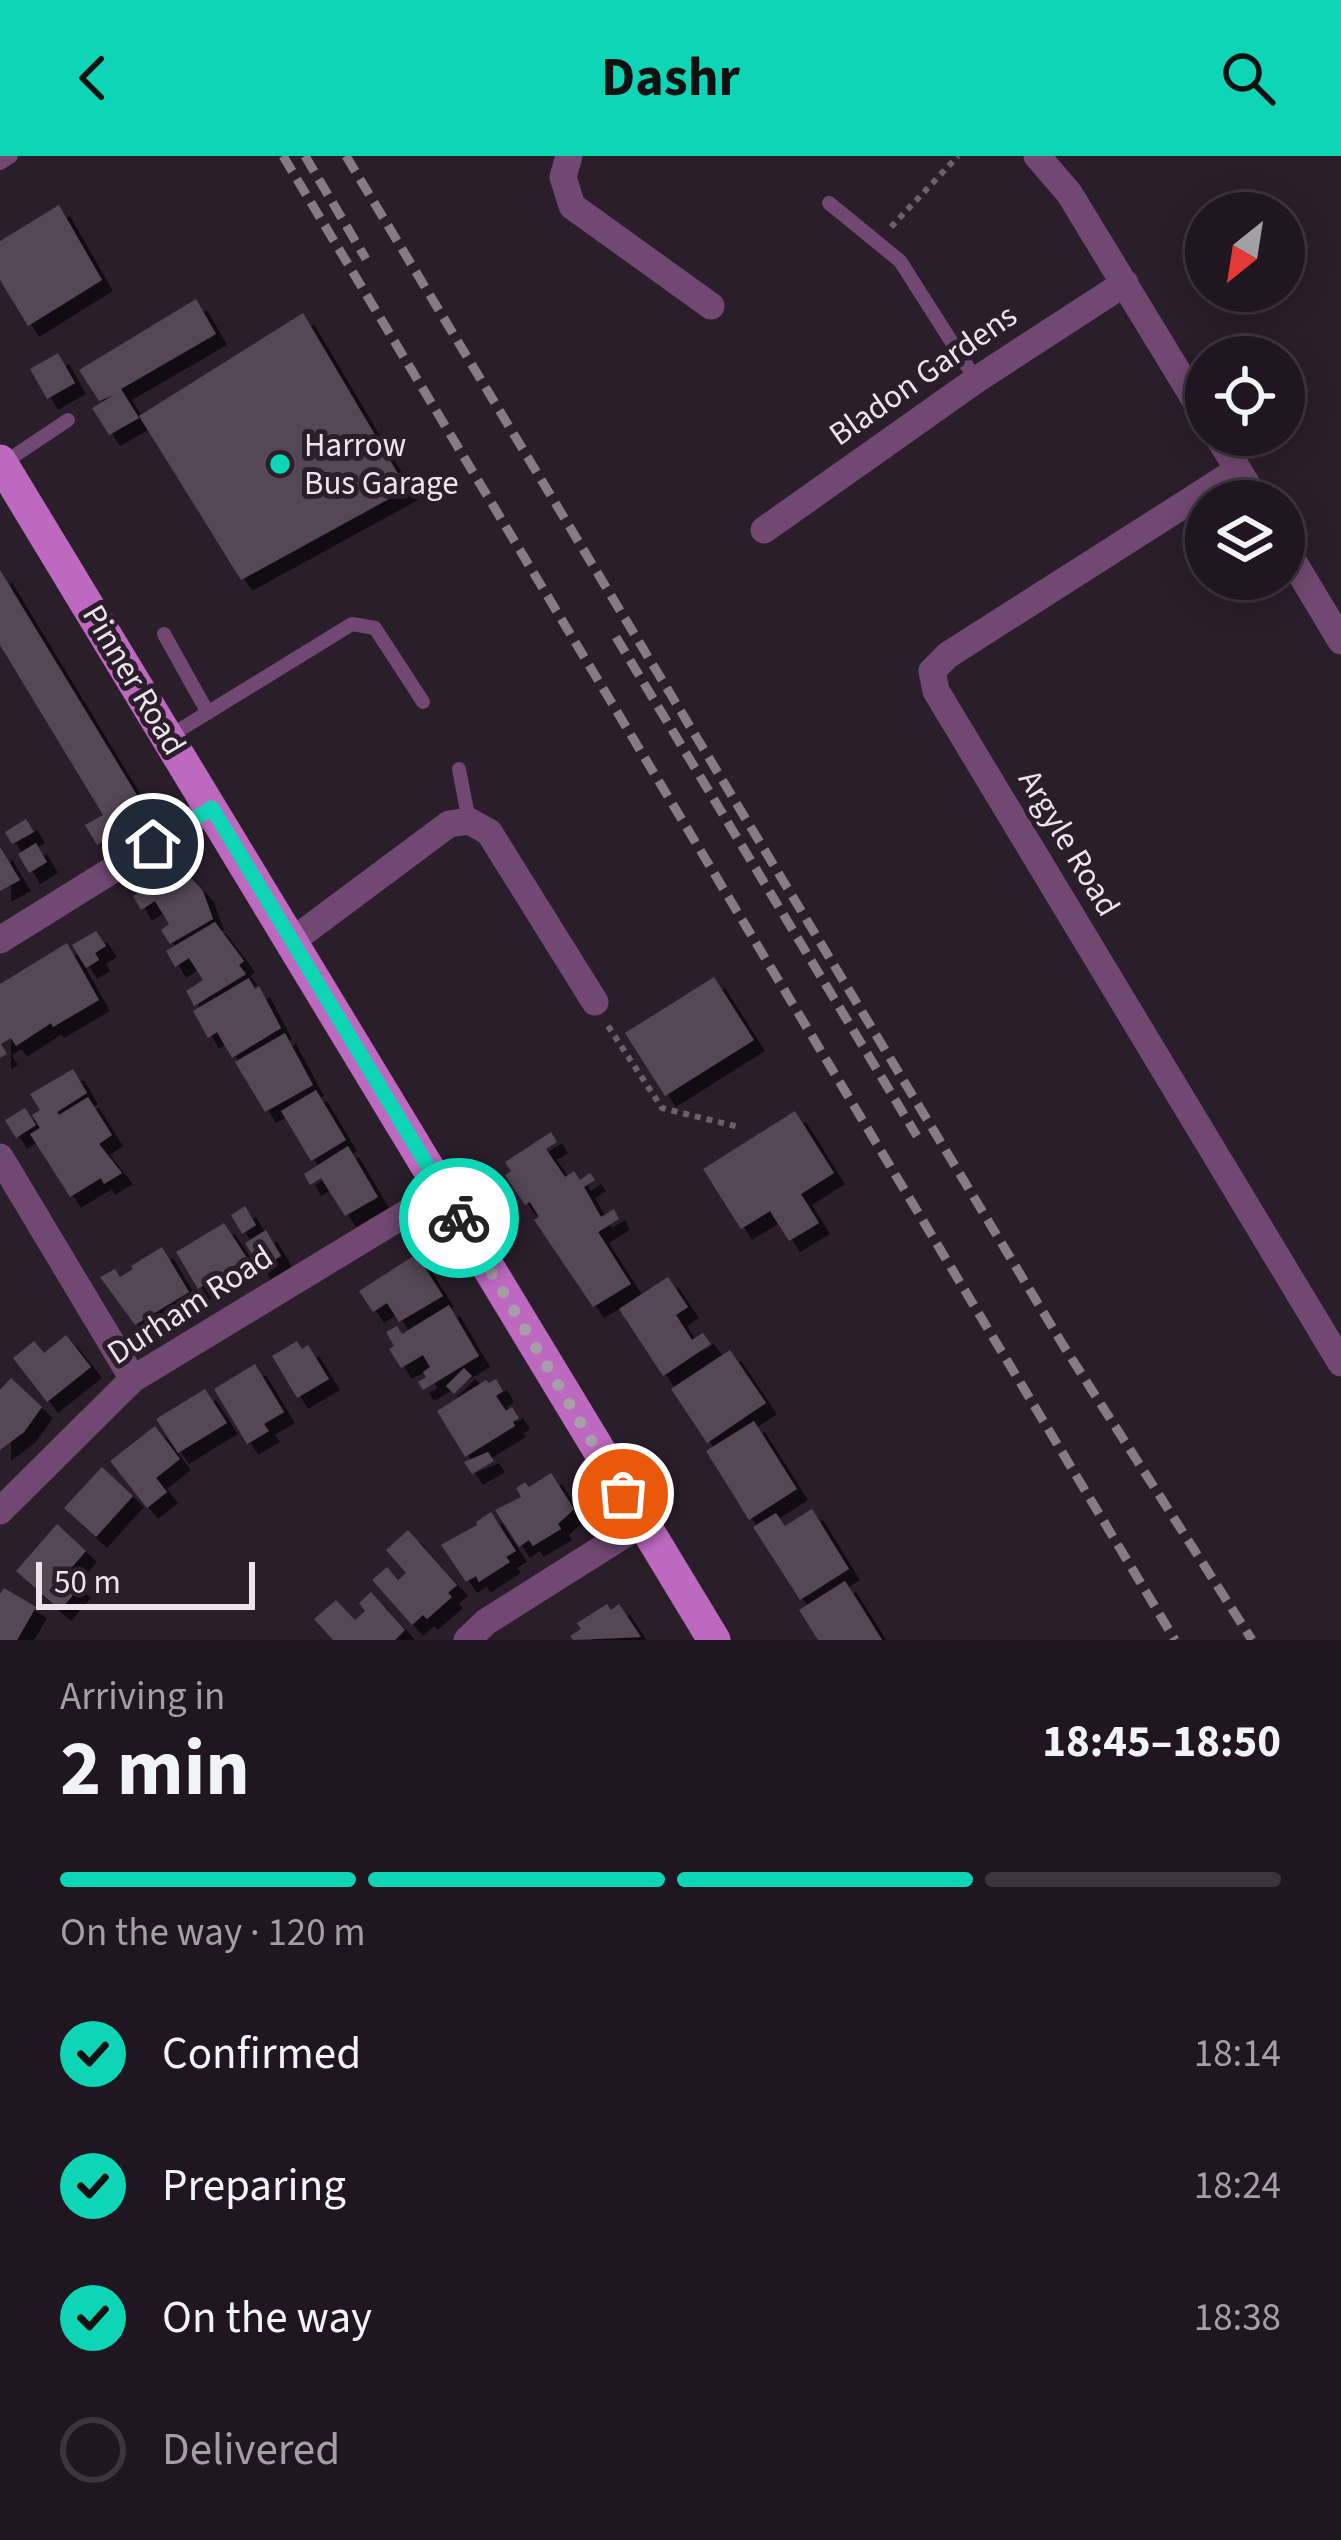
<!DOCTYPE html>
<meta charset="utf-8">
<style>
:root{--surface:#201620;--page:#2d232d;--text:#f1f3f6;--muted:#a29fa5;--line:#3d353e;--accent:#0ed5b5}
body{margin:0;font-family:"Source Sans 3",sans-serif;background:var(--page);color:var(--text);height:100vh;display:flex;flex-direction:column;font-size:45px;white-space:nowrap}
*{box-sizing:border-box;margin:0}
p{font-size:39px;color:var(--muted)}
.icon{flex:none;width:66px;height:66px;fill:none;stroke:currentColor;stroke-width:2;stroke-linecap:round;stroke-linejoin:round}
.map{position:relative;height:1484px;overflow:hidden}
.side{display:flex;flex-direction:column;background:var(--surface);flex:1}
.side>*{flex:none}
.needle{width:78px;rotate:210deg}
.tools{position:absolute;left:1185px;top:36px;display:grid;gap:24px}
.tools a{display:grid;place-items:center;width:120px;height:120px;border-radius:50%;background:var(--surface);box-shadow:0 6px 30px #0003,0 0 0 3px var(--line);font-size:60px}
.scale{position:absolute;left:36px;bottom:30px;width:219px;box-sizing:border-box;padding-left:12px;border:6px solid #ece3ec;border-top:0;font-size:33px;line-height:42px;white-space:nowrap;color:#ece3ec;-webkit-text-stroke:9px #2b1e2b;paint-order:stroke}
.pin{position:absolute;display:grid;place-items:center;width:102px;height:102px;color:#fff;margin:-51px;border:6px solid #fff;border-radius:50%;box-shadow:0 3px 12px #0007}
.courier{position:absolute;display:grid;place-items:center;width:120px;height:120px;margin:-60px;border:9px solid #0ed5b5;border-radius:50%;background:#fff;color:#222;box-shadow:0 3px 15px #0007}
.overview em{font-style:normal;font-weight:700}
.overview div{display:flex;flex-direction:column-reverse}
.overview{display:flex;align-items:center;justify-content:space-between;height:204px;padding:0 60px}
h1{font-size:78px;font-weight:700;line-height:90px}
.bar{display:grid;grid-template-columns:repeat(4,1fr);gap:18px 12px;align-content:center;height:144px;padding:0 60px}
.bar i{height:15px;border-radius:9px;background:var(--line)}
.bar .current{background:var(--accent)}
.bar p{grid-column:span 4}
ol{padding:0 60px;list-style:none}
li{display:flex;align-items:center;gap:36px;height:132px}
li p{margin-inline-start:auto}
li .icon{padding:12px;border-radius:50%;background:var(--accent);color:#111;stroke-width:4}
li:last-child{color:var(--muted)}
li i{width:66px;height:66px;border:6px solid var(--line);border-radius:50%}
header{display:flex;justify-content:space-between;align-items:center;height:156px;padding:0 60px;background:var(--accent);color:#111;font-size:54px;font-weight:700}
.map>svg:first-child{display:block}
.building{fill:#544654;filter:url(#shadow)}
.lines{fill:none;stroke-linecap:round;stroke-linejoin:round}
.path{stroke:#6c606c;stroke-width:6;stroke-dasharray:6 6;stroke-linecap:butt}
.service{stroke:#714871;stroke-width:14}
.minor{stroke:#714871;stroke-width:27}
.primary{stroke:#be69c0;stroke-width:33}
.rail{stroke:#867b86;stroke-width:9;stroke-dasharray:18 9;stroke-linecap:butt}
.done{stroke:#a89ea8;stroke-width:12;stroke-dasharray:0 21.6}
.route{stroke:#0ed5b5;stroke-width:15}
.poi-dot{fill:#0ed5b5;stroke:#2b1e2b;stroke-width:4.5}
.labels{text-anchor:middle;dominant-baseline:central;stroke-width:10;stroke-linejoin:round;paint-order:stroke}
.street-label{font-size:33px;fill:#ece3ec;stroke:#2b1e2b}
.poi-label{font-size:33px;fill:#ece3ec;stroke:#2b1e2b;text-anchor:start}
</style>
<header><svg class="icon" aria-label="back" viewBox="0 0 24 24"><path d="M15 5l-7 7 7 7"/></svg>Dashr<svg class="icon" aria-label="search" viewBox="0 0 24 24"><circle cx="10" cy="10" r="6"/><path d="M15 15l6 6"/></svg></header>
<div class="map">
<svg width="1341" height="1484" viewBox="0 0 1341 1484">
<defs>
<filter id="shadow"><feDropShadow dx="11" dy="11" stdDeviation="0" flood-color="#0009"/></filter>
</defs>
<rect width="100%" height="100%" fill="#2b1e2b"/>
<path class="building" d="M 59,49 L 102,124 L 28,170 L 0,124 L 0,85 Z
M 196,143 L 216,178 L 121,233 L 139,262 L 109,279 L 92,252 L 114,239 L 99,245 L 79,214 Z
M 303,157 L 407,333 L 241,424 L 139,260 Z
M 58,197 L 75,227 L 47,243 L 30,213 Z
M 0,414 L 149,659 L 97,689 L 85,669 L 103,659 L 0,489 Z
M 26,663 L 34,676 L 12,688 L 5,676 Z
M 36,687 L 47,706 L 29,717 L 18,698 Z
M 0,691 L 20,724 L 0,735 Z
M 181,710 L 203,735 L 213,763 L 170,788 L 161,774 L 169,768 L 155,745 L 141,754 L 133,740 Z
M 215,766 L 244,805 L 239,809 L 246,818 L 194,850 L 186,835 L 203,824 L 189,802 L 175,811 L 166,795 Z
M 96,775 L 106,790 L 95,797 L 99,804 L 86,812 L 72,789 Z
M 67,787 L 99,844 L 53,871 L 51,867 L 16,890 L 11,882 L 1,888 L 7,898 L 0,902 L 0,828 Z
M 714,821 L 754,884 L 665,940 L 625,877 Z
M 249,822 L 255,833 L 259,830 L 281,872 L 232,902 L 217,876 L 208,882 L 193,855 Z
M 285,877 L 313,929 L 265,956 L 235,906 Z
M 73,913 L 87,937 L 57,956 L 59,959 L 88,941 L 112,979 L 99,988 L 122,1017 L 104,1028 L 101,1022 L 70,1041 L 30,978 L 40,972 L 32,959 L 40,954 L 30,938 Z
M 316,934 L 346,984 L 311,1005 L 281,955 Z
M 25,952 L 36,969 L 16,982 L 5,964 Z
M 795,955 L 834,1017 L 801,1038 L 819,1067 L 789,1085 L 770,1055 L 741,1073 L 703,1013 Z
M 551,976 L 557,986 L 546,993 L 565,1021 L 574,1015 L 580,1024 L 590,1017 L 595,1024 L 584,1031 L 601,1061 L 614,1053 L 619,1063 L 598,1076 L 631,1128 L 593,1151 L 534,1064 L 539,1061 L 530,1046 L 525,1049 L 505,1019 L 511,1015 L 505,1006 Z
M 348,990 L 378,1041 L 345,1060 L 321,1022 L 310,1029 L 304,1018 Z
M 245,1050 L 256,1069 L 242,1078 L 231,1059 Z
M 224,1067 L 247,1102 L 198,1133 L 176,1096 Z
M 266,1074 L 281,1100 L 260,1112 L 245,1087 Z
M 162,1091 L 189,1136 L 135,1169 L 100,1121 L 115,1113 L 120,1121 L 133,1113 L 131,1110 Z
M 412,1101 L 419,1102 L 443,1140 L 399,1166 L 387,1147 L 373,1156 L 359,1135 Z
M 668,1121 L 688,1151 L 676,1159 L 692,1184 L 703,1177 L 711,1188 L 663,1220 L 619,1153 Z
M 449,1149 L 479,1200 L 423,1234 L 418,1226 L 426,1221 L 423,1216 L 430,1211 L 423,1199 L 401,1212 L 389,1193 L 394,1190 L 386,1176 L 397,1170 L 402,1178 Z
M 66,1179 L 91,1211 L 47,1246 L 13,1202 L 34,1185 L 44,1197 Z
M 297,1185 L 302,1193 L 308,1189 L 329,1223 L 297,1242 L 272,1200 Z
M 730,1194 L 766,1247 L 707,1287 L 671,1233 Z
M 255,1208 L 284,1256 L 264,1268 L 269,1275 L 247,1288 L 214,1233 Z
M 464,1212 L 472,1220 L 454,1238 L 446,1230 Z
M 11,1222 L 42,1251 L 24,1276 L 0,1294 L 0,1234 Z
M 496,1223 L 503,1235 L 496,1240 L 506,1255 L 512,1251 L 519,1262 L 513,1266 L 515,1270 L 465,1301 L 437,1255 L 486,1224 L 489,1227 Z
M 205,1233 L 227,1267 L 178,1297 L 156,1263 Z
M 754,1265 L 797,1333 L 749,1364 L 706,1295 Z
M 155,1270 L 180,1303 L 156,1322 L 167,1336 L 147,1352 L 110,1305 Z
M 488,1296 L 494,1305 L 472,1318 L 464,1306 Z
M 102,1311 L 133,1340 L 96,1381 L 64,1352 Z
M 551,1317 L 574,1353 L 558,1368 L 561,1373 L 533,1390 L 529,1384 L 519,1391 L 495,1354 L 521,1341 L 516,1332 L 525,1326 L 529,1331 Z
M 812,1353 L 849,1413 L 800,1444 L 753,1371 L 776,1357 L 785,1370 Z
M 491,1356 L 516,1395 L 506,1401 L 510,1406 L 479,1426 L 476,1420 L 466,1426 L 441,1389 L 477,1369 L 476,1366 Z
M 57,1368 L 86,1395 L 65,1419 L 80,1431 L 60,1454 L 16,1415 Z
M 408,1374 L 457,1429 L 448,1437 L 452,1441 L 427,1463 L 423,1459 L 412,1469 L 372,1424 L 387,1411 L 398,1424 L 406,1417 L 386,1394 Z
M 845,1425 L 861,1450 L 882,1484 L 818,1484 L 799,1454 Z
M 4,1432 L 36,1451 L 17,1484 L 0,1484 L 0,1438 Z
M 371,1436 L 405,1474 L 395,1484 L 333,1484 L 314,1463 L 336,1444 L 355,1464 L 365,1455 L 359,1447 Z
M 607,1448 L 611,1454 L 619,1448 L 641,1481 L 573,1484 L 570,1480 L 581,1473 L 577,1467 Z"/>
<g class="lines">
<path class="path" d="M 891,71 L 958,0
M 608,870 L 662,952 L 739,971"/>
<path class="service" d="M 0,7 L 11,0
M 829,47 L 900,105 L 976,224
M 2,308 L 68,264
M 164,478 L 208,557
M 168,581 L 352,468 L 375,472 L 423,546
M 459,613 L 469,665"/>
<path class="minor" d="M 569,0 L 563,21 L 572,50 L 711,150
M 1037,0 L 1069,37 L 1206,262
M 1217,279 L 1257,345
M 1238,314 L 948,499 L 932,515 L 936,535 L 1341,1207
M 764,374 L 976,224 L 1125,127
M 1284,390 L 1341,485
M 0,784 L 212,652
M 292,785 L 449,668 L 469,665 L 489,676 L 595,846
M 0,1001 L 133,1223
M 0,1355 L 133,1223 L 443,1035
M 467,1484 L 486,1466 L 641,1368"/>
<path class="primary" d="M 0,305 L 714,1484"/>
<path class="rail" d="M 283,0 L 1175,1484
M 305,0 L 366,103
M 346,0 L 1063,1189 L 1252,1484
M 616,481 L 917,980"/>
</g>
<g class="lines">
<path class="done" d="M 459,1062 L 623,1338"/>
<path class="route" d="M 153,688 L 212,652 L 459,1062"/>
</g>
<circle class="poi-dot" cx="280" cy="308" r="12"/>
<g class="labels">
<g class="street-label">
<text transform="translate(923 219) rotate(-35)">Bladon Gardens</text>
<text transform="translate(134 524) rotate(59)">Pinner Road</text>
<text transform="translate(1069 687) rotate(59)">Argyle Road</text>
<text transform="translate(190 1149) rotate(-33)">Durham Road</text>
</g>
<g class="poi-label">
<text x="304" y="289">Harrow<tspan x="304" dy="38">Bus Garage</tspan></text>
</g>
</g>
</svg>
<div class="tools">
<a><svg class="needle" viewBox="-14 -14 28 28"><path d="M0-13l5 13h-10z" fill="#e53935"/><path d="M0 13l5-13h-10z" fill="#a29fa5"/></svg></a>
<a><svg class="icon" aria-label="locate" viewBox="0 0 24 24"><circle cx="12" cy="12" r="6"/><path d="M12 2v4M12 18v4M2 12h4M18 12h4"/></svg></a>
<a><svg class="icon" aria-label="layers" viewBox="0 0 24 24"><path d="M12 4l9 5-9 5-9-5zM3 14l9 5 9-5"/></svg></a>
</div>
<div class="scale">50 m</div>
<div class="pin" style="left:623px;top:1338px;background:#ea580c"><svg class="icon" aria-label="bag" viewBox="0 0 24 24"><path d="M5 8h14l-1 12H6zM9 8a3 3 0 0 1 6 0"/></svg></div>
<div class="pin" style="left:153px;top:688px;background:#1f2937"><svg class="icon" aria-label="home" viewBox="0 0 24 24"><path d="M3 11l9-7 9 7M6 9v11h12V9"/></svg></div>
<div class="courier" style="left:459px;top:1062px"><svg class="icon" aria-label="bike" viewBox="0 0 24 24"><circle cx="6" cy="16" r="4"/><circle cx="18" cy="16" r="4"/><path d="M6 16l4-8h5l3 8M10 8l3 8H6M13 5h3"/></svg></div>
</div>
<section class="side">
<div class="overview"><div><h1>2 min</h1><p>Arriving in</p></div><em>18:45–18:50</em></div>
<div class="bar"><i class="current"></i><i class="current"></i><i class="current"></i><i></i><p>On the way · 120 m</p></div>
<ol>
<li><svg class="icon" aria-label="check" viewBox="0 0 24 24"><path d="M5 12l5 5 9-10"/></svg>Confirmed<p>18:14</p></li>
<li><svg class="icon" aria-label="check" viewBox="0 0 24 24"><path d="M5 12l5 5 9-10"/></svg>Preparing<p>18:24</p></li>
<li><svg class="icon" aria-label="check" viewBox="0 0 24 24"><path d="M5 12l5 5 9-10"/></svg>On the way<p>18:38</p></li>
<li><i></i>Delivered</li>
</ol>
</section>
